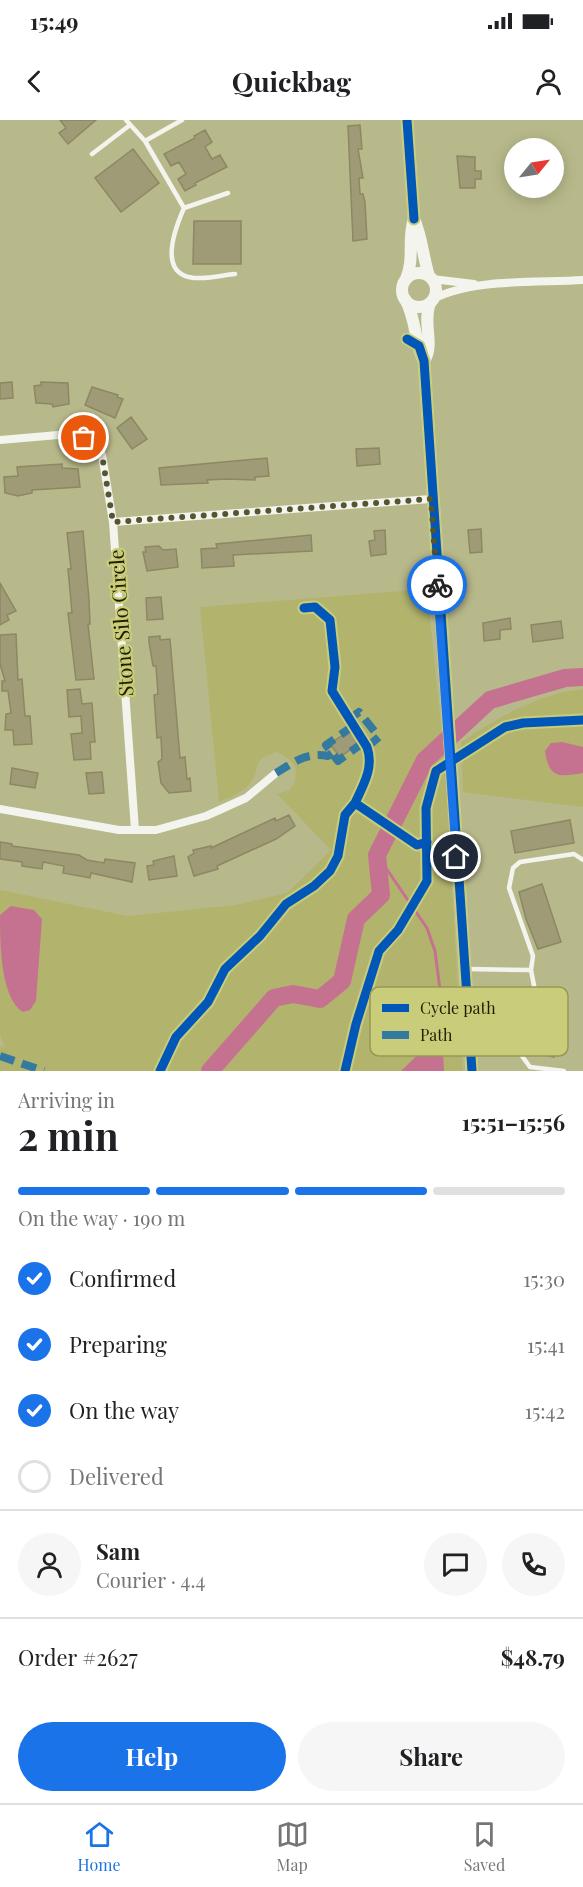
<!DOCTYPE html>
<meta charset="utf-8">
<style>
:root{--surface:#fff;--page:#f6f6f6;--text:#202124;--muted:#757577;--line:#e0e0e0;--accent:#1a73e8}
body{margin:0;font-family:"Playfair Display",serif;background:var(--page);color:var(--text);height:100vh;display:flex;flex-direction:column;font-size:22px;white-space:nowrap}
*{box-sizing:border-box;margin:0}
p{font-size:20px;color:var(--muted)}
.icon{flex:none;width:33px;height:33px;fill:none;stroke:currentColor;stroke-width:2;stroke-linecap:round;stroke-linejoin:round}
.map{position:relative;height:951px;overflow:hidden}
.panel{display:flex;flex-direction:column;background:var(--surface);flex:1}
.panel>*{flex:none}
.needle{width:39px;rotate:60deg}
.fabs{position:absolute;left:504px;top:18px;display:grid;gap:12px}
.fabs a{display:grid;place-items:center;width:60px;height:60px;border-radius:50%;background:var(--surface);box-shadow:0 3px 15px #0003;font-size:30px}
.pin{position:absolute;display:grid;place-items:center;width:51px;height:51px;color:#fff;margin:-26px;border:3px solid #fff;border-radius:50%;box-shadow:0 2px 6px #0007}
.courier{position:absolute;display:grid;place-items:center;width:60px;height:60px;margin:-30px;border:4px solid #1a73e8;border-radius:50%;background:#fff;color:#222;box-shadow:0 2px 8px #0007}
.overview em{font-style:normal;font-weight:700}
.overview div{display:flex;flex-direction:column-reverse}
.overview{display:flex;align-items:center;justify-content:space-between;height:102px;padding:0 18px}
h1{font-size:39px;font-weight:700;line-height:45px}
.bar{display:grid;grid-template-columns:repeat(4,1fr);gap:9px 6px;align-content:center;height:72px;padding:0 18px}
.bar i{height:8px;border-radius:4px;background:var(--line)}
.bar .active{background:var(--accent)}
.bar p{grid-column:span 4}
.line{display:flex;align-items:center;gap:15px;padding:0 18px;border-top:2px solid var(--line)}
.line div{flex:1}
.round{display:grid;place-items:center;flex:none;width:63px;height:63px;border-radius:32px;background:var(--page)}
ol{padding:0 18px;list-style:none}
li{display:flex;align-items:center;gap:18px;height:66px}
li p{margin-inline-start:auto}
li .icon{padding:6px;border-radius:50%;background:var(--accent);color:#fff;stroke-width:4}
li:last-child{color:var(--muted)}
li i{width:33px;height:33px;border:3px solid var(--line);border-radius:50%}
.cta{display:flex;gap:12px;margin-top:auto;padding:12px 18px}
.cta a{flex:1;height:69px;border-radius:36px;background:var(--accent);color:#fff;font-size:24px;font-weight:700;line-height:69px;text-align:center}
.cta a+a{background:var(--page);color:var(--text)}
.status{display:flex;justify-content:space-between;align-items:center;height:42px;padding:0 30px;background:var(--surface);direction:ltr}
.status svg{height:16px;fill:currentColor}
header{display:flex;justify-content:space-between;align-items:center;height:78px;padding:0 18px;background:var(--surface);font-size:27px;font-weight:700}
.menu{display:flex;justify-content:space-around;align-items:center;height:84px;border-top:2px solid var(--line);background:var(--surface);font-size:16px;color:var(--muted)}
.menu a{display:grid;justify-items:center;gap:3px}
.menu .active{color:var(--accent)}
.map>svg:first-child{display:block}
.green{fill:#b2b46e}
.water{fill:#c57290}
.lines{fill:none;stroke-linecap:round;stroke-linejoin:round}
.stream{stroke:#c57290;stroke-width:3}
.river{stroke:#c57290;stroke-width:18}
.building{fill:#9f9b76;stroke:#8c8862;stroke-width:1.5}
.lane{stroke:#f4f4ee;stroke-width:4.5}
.street{stroke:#f4f4ee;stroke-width:8}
.secondary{stroke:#f4f4ee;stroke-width:12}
.quiet{stroke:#34799f;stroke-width:8;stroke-dasharray:15 8;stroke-linecap:butt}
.cycleway-casing{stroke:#c9cc78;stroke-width:13}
.cycleway{stroke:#0057b8;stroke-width:9}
.done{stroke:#555631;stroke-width:6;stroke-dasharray:0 10.8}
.route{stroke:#1a73e8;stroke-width:8}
.labels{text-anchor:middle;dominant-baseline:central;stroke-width:4.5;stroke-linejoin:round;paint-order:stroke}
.street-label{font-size:20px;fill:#202000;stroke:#c9cc78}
.key{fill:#c9cc78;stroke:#969854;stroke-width:1.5}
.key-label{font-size:16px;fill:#202000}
</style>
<div class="status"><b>15:49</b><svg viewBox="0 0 49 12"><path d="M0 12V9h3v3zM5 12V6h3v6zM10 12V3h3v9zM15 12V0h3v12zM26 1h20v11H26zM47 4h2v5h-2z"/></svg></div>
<header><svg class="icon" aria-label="back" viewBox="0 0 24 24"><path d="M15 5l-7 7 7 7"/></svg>Quickbag<svg class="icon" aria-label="person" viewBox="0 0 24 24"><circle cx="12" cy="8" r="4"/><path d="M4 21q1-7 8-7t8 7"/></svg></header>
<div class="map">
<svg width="583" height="951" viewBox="0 0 583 951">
<rect width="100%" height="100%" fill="#b8b98b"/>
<path class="green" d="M 427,469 L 444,633 L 463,951 L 0,951 L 0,926 L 5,928 L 0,915 L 0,770 L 128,796 L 235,785 L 287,773 L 331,730 L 277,674 L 290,670 C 301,652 296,640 277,632 C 248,642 263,646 251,662 C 244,673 230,677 219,682 L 200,487 Z
M 583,569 L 583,687 L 463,672 L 461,622 C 499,597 537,574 583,569 Z"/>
<path class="water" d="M 562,622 L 583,627 L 583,653 C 559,657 549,659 545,631 L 551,623 Z
M 11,786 L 34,790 L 42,799 L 36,881 L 30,890 L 23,892 C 0,878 0,821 0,795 Z
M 440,870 L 444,951 L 401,951 L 432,921 L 432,892 Z"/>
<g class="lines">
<path class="stream" d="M 377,735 L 427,808 L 435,831 L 440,870"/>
<path class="river" d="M 210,951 L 274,878 L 293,874 L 320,879 L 342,861 L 356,799 L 381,775 L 377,735 L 425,640 L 490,580 L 565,558 L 583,557"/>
</g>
<path class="building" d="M 60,0 L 96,0 L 68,24 L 59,13 L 66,8 Z
M 360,5 L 362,29 L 358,29 L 363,58 L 359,58 L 360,74 L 363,74 L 365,82 L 367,119 L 353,121 L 348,6 Z
M 205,10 L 212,22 L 205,27 L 212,39 L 220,35 L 227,47 L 195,63 L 196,65 L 185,71 L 178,59 L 186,54 L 179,42 L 171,46 L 164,34 L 195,18 L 194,16 Z
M 133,29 L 159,63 L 121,92 L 95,58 Z
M 457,36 L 475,37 L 475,51 L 481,51 L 481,59 L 475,59 L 475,68 L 460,68 Z
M 194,101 L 241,101 L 241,144 L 193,144 Z
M 12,262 L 13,278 L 0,279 L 0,263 Z
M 41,262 L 68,263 L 69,284 L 53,287 L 52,284 L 36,283 L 34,266 L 41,265 Z
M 92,267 L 118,275 L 117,277 L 123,279 L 115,298 L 85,285 Z
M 131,297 L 147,319 L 132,329 L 117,308 Z
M 379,328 L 380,344 L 357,346 L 356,329 Z
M 267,338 L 269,356 L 255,357 L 255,360 L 227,359 L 207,360 L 208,363 L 161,365 L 159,348 Z
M 62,344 L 62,348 L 78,349 L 80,367 L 32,370 L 32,373 L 18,376 L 5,373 L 4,357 L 18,356 L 17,347 Z
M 481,409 L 482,432 L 470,433 L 468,410 Z
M 385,410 L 386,434 L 371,436 L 369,421 L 375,420 L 374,411 Z
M 83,411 L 89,479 L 90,504 L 88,504 L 94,559 L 76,560 L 68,493 L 72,493 L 68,449 L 71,449 L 67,413 Z
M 311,415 L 312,431 L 233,435 L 234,446 L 202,448 L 201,429 L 217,428 L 216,424 Z
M 159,426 L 163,430 L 176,429 L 178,447 L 147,451 L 143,432 L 146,432 L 145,427 Z
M 0,463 L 16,491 L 7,495 L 9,500 L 0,505 Z
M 161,477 L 163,499 L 147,500 L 146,478 Z
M 510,498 L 511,509 L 500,510 L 500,519 L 484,521 L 483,503 Z
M 561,501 L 563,518 L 533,522 L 531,505 Z
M 16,514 L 18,560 L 22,559 L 25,596 L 30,596 L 32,624 L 14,625 L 13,610 L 5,610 L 6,594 L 11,593 L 8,571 L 2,571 L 2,561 L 5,561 L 0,544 L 0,515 Z
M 160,516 L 160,520 L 170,519 L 180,638 L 185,637 L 187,659 L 190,658 L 191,671 L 169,673 L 161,663 L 158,642 L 162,639 L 161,617 L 157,618 L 154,575 L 158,574 L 156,546 L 153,546 L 149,522 L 149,517 Z
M 80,569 L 82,584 L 92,583 L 95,622 L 90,622 L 91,639 L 74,640 L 71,614 L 82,613 L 81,596 L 69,597 L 67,570 Z
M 350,610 L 360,623 L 340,637 L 330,624 Z
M 12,648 L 38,653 L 35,668 L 10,664 Z
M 102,652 L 104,673 L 89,674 L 86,653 Z
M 289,695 L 295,706 L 276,719 L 217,746 L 218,749 L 194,756 L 188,737 L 194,733 L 193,730 L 211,726 L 211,728 L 275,698 L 276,701 Z
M 570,700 L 574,723 L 515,733 L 511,711 Z
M 0,722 L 12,724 L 12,726 L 79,735 L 87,740 L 104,743 L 105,739 L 135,743 L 132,762 L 91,753 L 90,758 L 63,753 L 64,746 L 43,742 L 42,749 L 22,746 L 22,742 L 0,739 Z
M 174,736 L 177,756 L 149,760 L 147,746 L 154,745 L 153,741 Z
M 542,764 L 561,822 L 538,829 L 526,799 L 519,772 Z
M 541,872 L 565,877 L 554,937 L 529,932 Z"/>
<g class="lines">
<path class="lane" d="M 126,0 L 145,21 L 184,88
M 145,21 L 182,0
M 92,34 L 130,5
M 228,73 L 184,88 C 177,104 161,144 183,155 C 196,162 221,155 235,154
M 467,849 L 531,850
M 564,951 L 530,947 L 522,936 L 535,871 L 531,850 L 533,836 L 509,768 L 513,748 L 520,742 L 574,734 L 583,740"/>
<path class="street" d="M 432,159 L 474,164
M 433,179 C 474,158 538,163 583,160
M 0,320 L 58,315 L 84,318 L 102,335 L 113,402 L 135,710
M 113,402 L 431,379
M 0,689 L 119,710 L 156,710 L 206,696 L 246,678 L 276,653"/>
<path class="secondary" d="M 407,0 L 414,99 C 422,117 423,137 429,156
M402 170a17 17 0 1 1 34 0a17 17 0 1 1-34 0Z
M 406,159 C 415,137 407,120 414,99
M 405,179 C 417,200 414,223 424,241 L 472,951
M 424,241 C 435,224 422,203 430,183"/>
<path class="quiet" d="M 348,600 L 359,592 L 379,617 L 367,627
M 353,606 L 326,625 L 338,641 L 364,622
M 276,653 C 294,642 306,632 328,636 L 332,633
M 427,730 L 445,728
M 0,936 L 44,951"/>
<defs>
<path id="cycleway" d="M 407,0 L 414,99
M 407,219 L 419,226 L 424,241 L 472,951
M 304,488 L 315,487 L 330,500 L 335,547 L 332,571 L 367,627 C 374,647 364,664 355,683 L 417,725 L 427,722
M 160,951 L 176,917 L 208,882 L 225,849 L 260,816 L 286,784 L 314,766 L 330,751 L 338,736 L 345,695 L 355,683
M 345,951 L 356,904 L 379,831 L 398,810 L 427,761 L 426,688 L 436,651 L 505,607 L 523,603 L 583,600"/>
</defs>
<use href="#cycleway" class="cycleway-casing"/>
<use href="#cycleway" class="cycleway"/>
</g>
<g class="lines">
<path class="done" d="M 84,318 L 102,335 L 113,402 L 431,379 L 437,465"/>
<path class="route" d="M 437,465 L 456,737"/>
</g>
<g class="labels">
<g class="street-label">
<text transform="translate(120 503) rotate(-94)">Stone Silo Circle</text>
</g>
</g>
<rect x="370" y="867" width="198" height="69" rx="9" class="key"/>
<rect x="382" y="884" width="27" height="8" fill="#0057b8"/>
<rect x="382" y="911" width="27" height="8" fill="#34799f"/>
<g class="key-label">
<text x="420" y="894">Cycle path</text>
<text x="420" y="921">Path</text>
</g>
</svg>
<div class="fabs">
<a><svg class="needle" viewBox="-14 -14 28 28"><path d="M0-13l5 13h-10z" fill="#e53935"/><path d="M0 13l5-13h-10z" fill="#757577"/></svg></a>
</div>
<div class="pin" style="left:84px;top:318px;background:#ea580c"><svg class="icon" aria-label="bag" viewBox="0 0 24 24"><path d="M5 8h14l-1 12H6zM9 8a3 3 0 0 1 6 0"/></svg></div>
<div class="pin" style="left:456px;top:737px;background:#1f2937"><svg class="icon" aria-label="home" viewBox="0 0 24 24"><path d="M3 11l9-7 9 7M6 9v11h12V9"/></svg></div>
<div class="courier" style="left:437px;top:465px"><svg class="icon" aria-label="bike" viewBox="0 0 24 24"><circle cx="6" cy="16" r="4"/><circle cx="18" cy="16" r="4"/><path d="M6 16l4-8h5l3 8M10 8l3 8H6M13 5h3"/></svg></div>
</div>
<section class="panel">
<div class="overview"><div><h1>2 min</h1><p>Arriving in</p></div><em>15:51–15:56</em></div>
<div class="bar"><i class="active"></i><i class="active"></i><i class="active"></i><i></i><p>On the way · 190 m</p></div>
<ol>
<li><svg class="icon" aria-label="check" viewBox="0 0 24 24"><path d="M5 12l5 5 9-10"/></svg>Confirmed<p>15:30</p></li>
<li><svg class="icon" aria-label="check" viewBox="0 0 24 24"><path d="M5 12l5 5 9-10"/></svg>Preparing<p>15:41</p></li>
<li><svg class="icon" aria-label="check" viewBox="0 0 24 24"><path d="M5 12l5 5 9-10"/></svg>On the way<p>15:42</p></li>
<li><i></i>Delivered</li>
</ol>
<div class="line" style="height:108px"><a class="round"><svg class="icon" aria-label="person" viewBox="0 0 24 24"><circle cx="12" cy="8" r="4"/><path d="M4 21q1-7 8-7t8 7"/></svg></a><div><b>Sam</b><p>Courier · 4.4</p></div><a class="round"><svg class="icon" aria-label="chat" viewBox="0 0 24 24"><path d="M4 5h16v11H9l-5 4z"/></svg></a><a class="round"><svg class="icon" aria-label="phone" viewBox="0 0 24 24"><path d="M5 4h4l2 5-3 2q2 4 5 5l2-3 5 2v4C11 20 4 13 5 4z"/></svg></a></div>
<div class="line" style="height:78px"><div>Order #2627</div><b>$48.79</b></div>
<div class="cta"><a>Help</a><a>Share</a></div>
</section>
<nav class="menu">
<a class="active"><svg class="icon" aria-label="home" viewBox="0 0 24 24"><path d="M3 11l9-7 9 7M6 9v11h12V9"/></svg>Home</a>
<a><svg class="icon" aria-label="map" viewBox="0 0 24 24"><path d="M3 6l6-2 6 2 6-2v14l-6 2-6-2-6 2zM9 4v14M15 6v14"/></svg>Map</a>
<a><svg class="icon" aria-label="saved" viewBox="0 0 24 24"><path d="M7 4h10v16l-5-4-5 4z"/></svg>Saved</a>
</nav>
